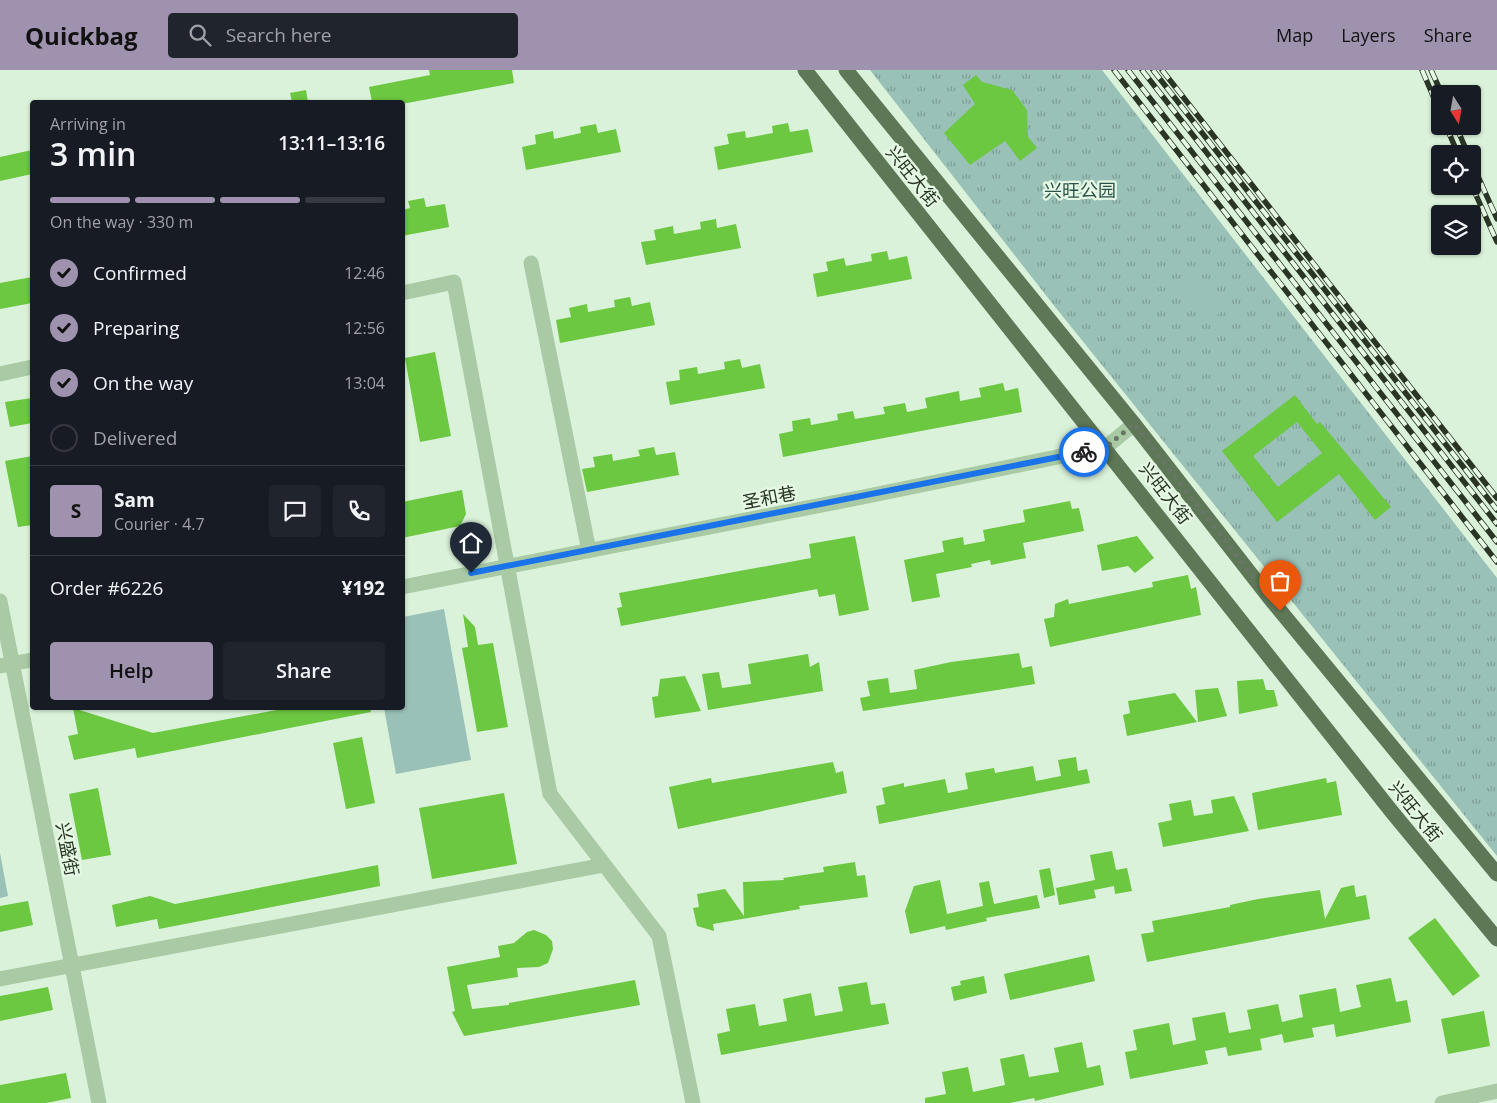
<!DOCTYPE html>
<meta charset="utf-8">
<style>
:root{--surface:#171b24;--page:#20242c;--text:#f1f3f6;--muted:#9ea1a6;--line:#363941;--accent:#9f92ae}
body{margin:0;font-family:"Open Sans","Noto Sans SC",sans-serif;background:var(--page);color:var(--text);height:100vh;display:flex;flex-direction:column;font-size:19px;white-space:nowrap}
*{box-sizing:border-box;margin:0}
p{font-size:16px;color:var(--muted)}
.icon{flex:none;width:28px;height:28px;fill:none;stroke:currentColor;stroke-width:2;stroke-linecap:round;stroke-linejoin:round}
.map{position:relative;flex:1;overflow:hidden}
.sheet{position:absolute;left:30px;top:30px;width:375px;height:610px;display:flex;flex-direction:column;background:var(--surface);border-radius:5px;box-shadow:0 1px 4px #0004}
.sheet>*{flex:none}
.needle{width:32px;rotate:169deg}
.tools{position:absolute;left:1431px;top:15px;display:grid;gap:10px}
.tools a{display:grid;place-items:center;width:50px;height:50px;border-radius:5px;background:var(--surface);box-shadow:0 1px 4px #0004;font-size:25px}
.pin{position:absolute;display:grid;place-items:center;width:42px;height:42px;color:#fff;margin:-51px -21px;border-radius:50% 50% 50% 0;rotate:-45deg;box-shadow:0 0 5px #0007}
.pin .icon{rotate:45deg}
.courier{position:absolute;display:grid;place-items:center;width:50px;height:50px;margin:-25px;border:4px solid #1a73e8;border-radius:50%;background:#fff;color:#222;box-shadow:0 1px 6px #0007}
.overview em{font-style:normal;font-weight:600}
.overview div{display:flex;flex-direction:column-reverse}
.overview{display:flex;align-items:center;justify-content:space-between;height:85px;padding:0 20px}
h1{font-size:32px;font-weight:600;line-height:38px}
.bar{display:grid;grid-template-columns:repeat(4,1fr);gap:8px 5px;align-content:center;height:60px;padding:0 20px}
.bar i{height:6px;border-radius:4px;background:var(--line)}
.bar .active{background:var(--accent)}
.bar p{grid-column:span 4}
.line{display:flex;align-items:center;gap:12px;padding:0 20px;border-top:1px solid var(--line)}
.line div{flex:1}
.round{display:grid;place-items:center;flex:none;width:52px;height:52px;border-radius:5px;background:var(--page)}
ol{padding:0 20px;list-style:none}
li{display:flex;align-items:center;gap:15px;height:55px}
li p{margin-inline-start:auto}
li .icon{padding:5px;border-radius:50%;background:var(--accent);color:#111;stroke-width:4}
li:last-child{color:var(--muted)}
li i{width:28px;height:28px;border:2px solid var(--line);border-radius:50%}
.action{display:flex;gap:10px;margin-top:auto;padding:10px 20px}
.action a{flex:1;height:58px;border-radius:5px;background:var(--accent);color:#111;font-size:20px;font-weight:600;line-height:58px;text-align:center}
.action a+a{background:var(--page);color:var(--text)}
header{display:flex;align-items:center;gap:30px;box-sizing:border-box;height:70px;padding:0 25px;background:var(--accent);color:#111}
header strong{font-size:24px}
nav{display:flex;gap:28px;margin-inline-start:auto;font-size:18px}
.search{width:350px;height:45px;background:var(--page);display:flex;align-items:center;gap:12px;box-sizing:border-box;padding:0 18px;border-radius:5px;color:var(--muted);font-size:19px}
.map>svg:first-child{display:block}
.park{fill:url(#park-tufts)}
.pitch{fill:#99c1b8}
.building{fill:#6cc741;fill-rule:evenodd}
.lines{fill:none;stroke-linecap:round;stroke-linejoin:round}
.minor{stroke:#a9caa5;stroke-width:15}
.major{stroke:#5e7757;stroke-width:15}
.rail-casing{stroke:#2a3526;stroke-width:5.5}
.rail{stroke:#e6f9e5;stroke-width:4;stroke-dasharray:11;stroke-linecap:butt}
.done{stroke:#687765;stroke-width:5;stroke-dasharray:0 9}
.route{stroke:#1a73e8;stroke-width:6}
.labels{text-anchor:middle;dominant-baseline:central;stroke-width:4.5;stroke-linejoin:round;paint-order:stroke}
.street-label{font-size:18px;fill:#2a3526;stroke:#e6f9e5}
.park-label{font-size:18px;fill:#2a544b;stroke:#e6f9e5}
</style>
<header>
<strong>Quickbag</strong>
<div class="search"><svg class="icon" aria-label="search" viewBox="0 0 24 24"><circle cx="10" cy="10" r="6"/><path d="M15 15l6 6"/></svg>Search here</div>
<nav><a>Map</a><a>Layers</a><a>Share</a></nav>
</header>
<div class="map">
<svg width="1497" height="1033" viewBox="0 0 1497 1033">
<defs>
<pattern id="park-tufts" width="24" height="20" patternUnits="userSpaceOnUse" patternTransform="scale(1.25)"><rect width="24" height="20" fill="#99c1b8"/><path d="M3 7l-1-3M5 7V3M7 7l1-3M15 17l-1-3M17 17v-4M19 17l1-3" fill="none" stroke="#7d9e95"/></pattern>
</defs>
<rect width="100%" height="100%" fill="#daf2d9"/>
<path class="park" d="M 870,0 L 1102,0 L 1497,508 L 1497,786 L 1052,233 Z"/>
<path class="pitch" d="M 1204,209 L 1222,242 L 1202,252 L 1184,219 Z
M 444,539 L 471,690 L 396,704 L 384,638 L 402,638 L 403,547 Z
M 0,783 L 8,826 L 0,828 Z"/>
<path class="building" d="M 429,0 L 512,0 L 514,13 L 402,34 L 372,32 L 369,17 L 430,5 Z
M 976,5 L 982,12 L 1012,20 L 1027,40 L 1028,67 L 1037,78 L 1020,91 L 1005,71 L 970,95 L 944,63 L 975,34 L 963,15 Z
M 306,20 L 308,32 L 292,32 L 290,23 Z
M 788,53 L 790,62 L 808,59 L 813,82 L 718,100 L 714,77 L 729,74 L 727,64 L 745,61 L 746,68 L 773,63 L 772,56 Z
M 596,54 L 598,63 L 616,59 L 621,82 L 526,100 L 522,77 L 536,74 L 535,65 L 553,61 L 554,69 L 581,63 L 580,57 Z
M 32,80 L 32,104 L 0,111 L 0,87 Z
M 424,128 L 426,137 L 445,134 L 449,157 L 402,166 L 402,140 L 410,138 L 408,131 Z
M 716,149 L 717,158 L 736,154 L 741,178 L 646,195 L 641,172 L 656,170 L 654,160 L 673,156 L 674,164 L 701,159 L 700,152 Z
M 887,181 L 889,190 L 907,186 L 912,209 L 817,227 L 813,204 L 828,201 L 826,192 L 844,188 L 846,196 L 872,191 L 871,184 Z
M 32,207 L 32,233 L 0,239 L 0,213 Z
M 630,227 L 632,236 L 650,232 L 655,255 L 560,273 L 556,250 L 571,247 L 569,238 L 587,234 L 588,242 L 615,237 L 614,230 Z
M 435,282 L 451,366 L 420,372 L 405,288 Z
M 740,289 L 742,298 L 760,294 L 765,318 L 670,335 L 666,312 L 680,310 L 679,300 L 697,297 L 698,304 L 725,299 L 724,292 Z
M 1003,313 L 1005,321 L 1018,318 L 1022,342 L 783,387 L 779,364 L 793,361 L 792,351 L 810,348 L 811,355 L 838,350 L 837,344 L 853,341 L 855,349 L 885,344 L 883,337 L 905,333 L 907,342 L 927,338 L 925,328 L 959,321 L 960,331 L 981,327 L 979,318 Z
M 1295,325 L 1317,354 L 1320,352 L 1391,437 L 1375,450 L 1339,404 L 1277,452 L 1222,381 ZM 1297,352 L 1322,383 L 1278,417 L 1253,386 Z
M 32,328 L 32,353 L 10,357 L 5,332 Z
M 654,377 L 656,385 L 675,382 L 679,405 L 587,422 L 582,399 L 595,397 L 593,387 L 612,384 L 613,391 L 640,386 L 638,380 Z
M 32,386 L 32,455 L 18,457 L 5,391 Z
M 462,420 L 466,444 L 460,456 L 402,468 L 402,432 Z
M 1070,431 L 1072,439 L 1079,438 L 1084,461 L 1023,473 L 1026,488 L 991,495 L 990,490 L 971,494 L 972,497 L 936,504 L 940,527 L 912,532 L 904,490 L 944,482 L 942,471 L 963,467 L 964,475 L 985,471 L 983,460 L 1025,452 L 1023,440 Z
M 855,466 L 869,540 L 839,546 L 835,524 L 819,527 L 817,519 L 621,556 L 617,538 L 622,537 L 619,523 L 811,488 L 809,474 Z
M 1137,466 L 1154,488 L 1135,503 L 1128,496 L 1102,501 L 1097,475 Z
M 1188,505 L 1191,519 L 1196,517 L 1201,545 L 1050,577 L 1044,549 L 1054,547 L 1055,534 L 1068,529 L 1069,534 L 1153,517 L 1152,512 Z
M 463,544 L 475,557 L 478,575 L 493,573 L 508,657 L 477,662 L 462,578 L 468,577 Z
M 1019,583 L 1022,598 L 1032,596 L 1035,614 L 863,641 L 860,628 L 870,626 L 867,611 L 888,608 L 890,623 L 917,619 L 914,600 L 951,592 Z
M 808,584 L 810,597 L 819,592 L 823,621 L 708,640 L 702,604 L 719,602 L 722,618 L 751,614 L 748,594 Z
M 685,606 L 701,641 L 655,648 L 652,627 L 658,626 L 660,609 Z
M 1263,609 L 1266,620 L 1274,620 L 1278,636 L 1239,644 L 1237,611 Z
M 1218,618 L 1227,646 L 1198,652 L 1195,620 Z
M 1175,623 L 1197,652 L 1127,666 L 1123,645 L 1130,643 L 1128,631 Z
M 73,638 L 153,663 L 287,638 L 370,638 L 371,642 L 137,688 L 135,678 L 74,690 L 68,666 L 78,664 Z
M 362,667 L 375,733 L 346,739 L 333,673 Z
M 1076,687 L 1078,701 L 1087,699 L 1090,713 L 879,754 L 876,736 L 885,734 L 882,718 L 904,713 L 904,717 L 945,709 L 948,723 L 968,719 L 965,703 L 994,698 L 995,703 L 1033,696 L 1036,711 L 1061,706 L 1058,690 Z
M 833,692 L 836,703 L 843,701 L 847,723 L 678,759 L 669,717 L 711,708 L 712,713 Z
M 1326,708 L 1327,713 L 1336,711 L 1342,745 L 1258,760 L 1252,723 Z
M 98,718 L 111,785 L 82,790 L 69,724 Z
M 504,723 L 517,794 L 432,809 L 419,738 Z
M 1234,726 L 1249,761 L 1163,777 L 1158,753 L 1172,750 L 1169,734 L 1191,730 L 1194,746 L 1213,743 L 1211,730 Z
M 1112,781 L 1116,800 L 1127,798 L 1132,821 L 1115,824 L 1114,816 L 1094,820 L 1096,828 L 1059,835 L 1056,818 L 1095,810 L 1090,785 Z
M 855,792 L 857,806 L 865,805 L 868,827 L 799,836 L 800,839 L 713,854 L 714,861 L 697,856 L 693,838 L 699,837 L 697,824 L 725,819 L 744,846 L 743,812 L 784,810 L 783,808 L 824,802 L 823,797 Z
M 378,795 L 380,816 L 159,859 L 157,849 L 116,857 L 112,835 L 150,826 L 175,834 Z
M 1050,798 L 1055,825 L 1044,828 L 1039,800 Z
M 940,810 L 947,844 L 983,836 L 979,813 L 989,811 L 994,834 L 1037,825 L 1040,838 L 986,848 L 987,851 L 946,860 L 945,856 L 910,864 L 905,841 L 914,816 Z
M 1354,815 L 1356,827 L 1366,825 L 1370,849 L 1147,892 L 1141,864 L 1154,862 L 1152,851 L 1230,837 L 1230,835 L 1258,829 L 1320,820 L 1325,849 L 1341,818 Z
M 28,831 L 33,855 L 0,862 L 0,836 Z
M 1435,848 L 1480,906 L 1453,926 L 1408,868 Z
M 534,860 L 546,865 L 552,871 L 553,879 L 548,893 L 539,897 L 517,898 L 518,907 L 467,915 L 472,939 L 509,935 L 509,933 L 635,910 L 640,935 L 464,966 L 452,942 L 455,941 L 447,897 L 500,887 L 498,876 L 514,873 L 527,862 Z
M 1089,885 L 1095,911 L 1010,930 L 1004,904 Z
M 984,906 L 987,923 L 954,931 L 951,917 L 961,915 L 960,911 Z
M 1391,908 L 1396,932 L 1407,930 L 1411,952 L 1336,967 L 1334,954 L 1312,958 L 1314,967 L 1284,973 L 1282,964 L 1260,969 L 1262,980 L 1228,986 L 1226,977 L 1205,981 L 1208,994 L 1130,1009 L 1125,982 L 1137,980 L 1133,960 L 1169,953 L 1173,975 L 1196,970 L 1192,948 L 1225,942 L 1229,963 L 1251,959 L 1247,940 L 1278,934 L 1282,952 L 1303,947 L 1299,925 L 1336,918 L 1340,942 L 1361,937 L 1356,915 Z
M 867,912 L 871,935 L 885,933 L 889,954 L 721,985 L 717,964 L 730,961 L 726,939 L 755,934 L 759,956 L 787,951 L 783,929 L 811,923 L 815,946 L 843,941 L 838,917 Z
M 48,917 L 53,940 L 0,951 L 0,926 Z
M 1484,941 L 1490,976 L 1448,984 L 1441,949 Z
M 1082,972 L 1087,998 L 1100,995 L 1104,1015 L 1035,1031 L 1034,1028 L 1010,1033 L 925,1033 L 925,1028 L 946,1024 L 942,1002 L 968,997 L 973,1022 L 1005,1015 L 1000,989 L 1024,984 L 1029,1007 L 1059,1002 L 1054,978 Z
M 66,1003 L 71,1028 L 46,1033 L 0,1033 L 0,1015 Z"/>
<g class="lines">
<path class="minor" d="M 531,193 L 589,481
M 402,223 L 454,212 L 550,724 L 659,866 L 693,1033
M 0,304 L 32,297
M 402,517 L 868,426 L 1106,377 L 1134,354
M 0,531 L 99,1033
M 0,596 L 32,590
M 0,909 L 604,795
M 1442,1033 L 1497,1021"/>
<path class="major" d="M 805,0 L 1392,742 L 1497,869
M 846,0 L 1134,354 L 1268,526 L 1497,804"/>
<defs>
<path id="rail" d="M 1114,0 L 1497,492
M 1128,0 L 1497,472
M 1142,0 L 1497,454
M 1153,0 L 1497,440
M 1162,0 L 1497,428
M 1422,0 L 1440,42
M 1431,0 L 1442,24
M 1446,56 L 1458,84
M 1456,56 L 1468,84
M 1472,93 L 1497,149
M 1472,116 L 1497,172"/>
</defs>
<use href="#rail" class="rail-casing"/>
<use href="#rail" class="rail"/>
</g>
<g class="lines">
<path class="done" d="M 1084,382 L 1106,377 L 1134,354 L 1280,541"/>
<path class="route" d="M 471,503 L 1084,382"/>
</g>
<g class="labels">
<g class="street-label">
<text transform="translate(913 106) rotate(51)">兴旺大街</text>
<text transform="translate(1166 423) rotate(52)">兴旺大街</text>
<text transform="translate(769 427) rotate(-11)">圣和巷</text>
<text transform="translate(1416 741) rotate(51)">兴旺大街</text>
<text transform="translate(68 779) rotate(79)">兴盛街</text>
</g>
<g class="park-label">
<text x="1080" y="120">兴旺公园</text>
</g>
</g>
</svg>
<div class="tools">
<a><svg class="needle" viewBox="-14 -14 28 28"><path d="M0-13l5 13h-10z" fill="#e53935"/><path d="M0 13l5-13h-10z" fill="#9ea1a6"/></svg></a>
<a><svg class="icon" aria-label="locate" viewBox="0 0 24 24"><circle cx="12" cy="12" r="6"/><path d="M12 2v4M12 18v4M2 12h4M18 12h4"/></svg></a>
<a><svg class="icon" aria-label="layers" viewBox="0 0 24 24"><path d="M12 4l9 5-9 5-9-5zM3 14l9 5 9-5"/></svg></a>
</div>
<div class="pin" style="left:1280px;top:541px;background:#ea580c"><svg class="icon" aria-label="bag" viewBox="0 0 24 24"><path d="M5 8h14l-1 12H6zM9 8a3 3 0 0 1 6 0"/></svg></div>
<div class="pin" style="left:471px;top:503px;background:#1f2937"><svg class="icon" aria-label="home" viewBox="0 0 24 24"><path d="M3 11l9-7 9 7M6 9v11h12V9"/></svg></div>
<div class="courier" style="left:1084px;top:382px"><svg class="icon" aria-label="bike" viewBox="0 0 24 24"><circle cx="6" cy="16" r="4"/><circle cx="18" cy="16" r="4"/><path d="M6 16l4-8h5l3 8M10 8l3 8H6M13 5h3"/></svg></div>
<section class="sheet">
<div class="overview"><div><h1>3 min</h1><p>Arriving in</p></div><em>13:11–13:16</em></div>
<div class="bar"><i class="active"></i><i class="active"></i><i class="active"></i><i></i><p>On the way · 330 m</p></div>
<ol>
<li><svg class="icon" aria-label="check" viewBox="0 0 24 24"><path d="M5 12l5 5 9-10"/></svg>Confirmed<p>12:46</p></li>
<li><svg class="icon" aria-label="check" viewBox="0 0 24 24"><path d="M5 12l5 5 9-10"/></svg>Preparing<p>12:56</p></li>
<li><svg class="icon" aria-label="check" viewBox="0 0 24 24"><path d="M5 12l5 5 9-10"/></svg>On the way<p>13:04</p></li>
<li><i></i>Delivered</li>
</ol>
<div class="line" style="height:90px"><b class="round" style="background:var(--accent);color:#111">S</b><div><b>Sam</b><p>Courier · 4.7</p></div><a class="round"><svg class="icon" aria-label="chat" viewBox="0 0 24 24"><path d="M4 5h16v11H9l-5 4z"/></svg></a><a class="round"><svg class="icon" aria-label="phone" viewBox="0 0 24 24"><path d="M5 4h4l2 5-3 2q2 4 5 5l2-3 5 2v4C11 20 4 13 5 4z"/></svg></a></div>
<div class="line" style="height:65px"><div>Order #6226</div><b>¥192</b></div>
<div class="action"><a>Help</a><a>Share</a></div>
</section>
</div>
